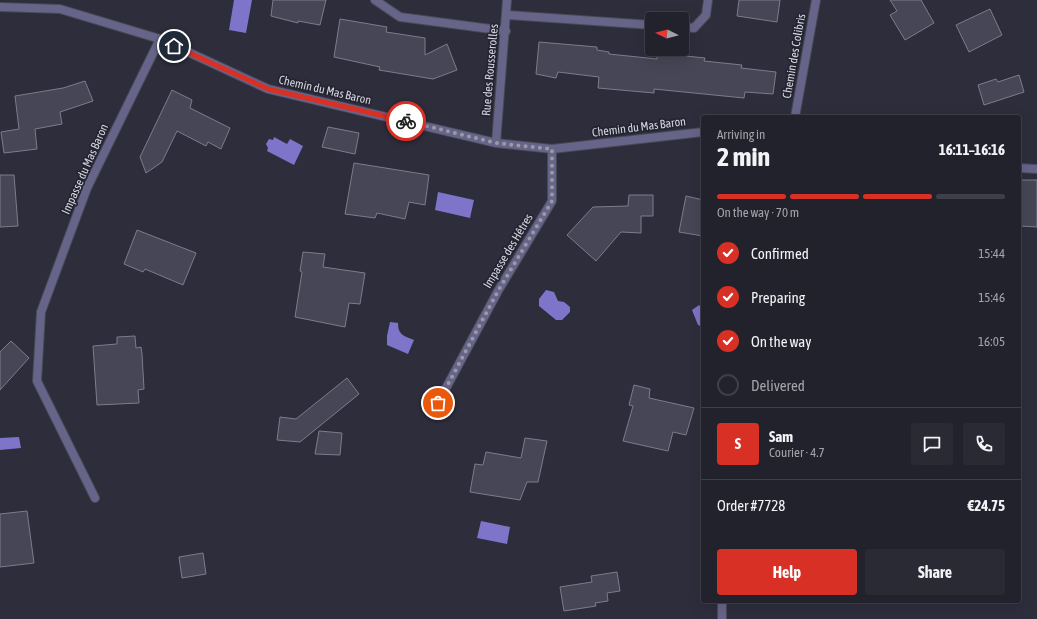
<!DOCTYPE html>
<meta charset="utf-8">
<style>
:root{--surface:#22222d;--page:#2a2a35;--text:#f1f3f6;--muted:#a2a4aa;--line:#3f3f49;--accent:#d93025}
body{margin:0;font-family:"Asap Condensed",sans-serif;background:var(--page);color:var(--text);height:100vh;display:flex;flex-direction:column;font-size:15px;white-space:nowrap}
*{box-sizing:border-box;margin:0}
p{font-size:13px;color:var(--muted)}
.icon{flex:none;width:22px;height:22px;fill:none;stroke:currentColor;stroke-width:2;stroke-linecap:round;stroke-linejoin:round}
.map{position:relative;flex:1;overflow:hidden}
.panel{position:absolute;left:701px;top:115px;width:320px;height:488px;display:flex;flex-direction:column;background:var(--surface);border-radius:4px;box-shadow:0 4px 16px #0002,0 0 0 1px var(--line)}
.panel>*{flex:none}
.needle{width:26px;rotate:276deg}
.controls{position:absolute;left:645px;top:12px;display:grid;gap:8px}
.controls a{display:grid;place-items:center;width:44px;height:44px;border-radius:4px;background:var(--surface);box-shadow:0 4px 16px #0002,0 0 0 1px var(--line);font-size:20px}
.pin{position:absolute;display:grid;place-items:center;width:34px;height:34px;color:#fff;margin:-17px;border:2px solid #fff;border-radius:50%;box-shadow:0 1px 4px #0007}
.courier{position:absolute;display:grid;place-items:center;width:40px;height:40px;margin:-20px;border:3px solid #d93025;border-radius:50%;background:#fff;color:#222;box-shadow:0 1px 5px #0007}
.overview em{font-style:normal;font-weight:700}
.overview div{display:flex;flex-direction:column-reverse}
.overview{display:flex;align-items:center;justify-content:space-between;height:68px;padding:0 16px}
h1{font-size:26px;font-weight:700;line-height:30px}
.bar{display:grid;grid-template-columns:repeat(4,1fr);gap:6px 4px;align-content:center;height:48px;padding:0 16px}
.bar i{height:5px;border-radius:3px;background:var(--line)}
.bar .active{background:var(--accent)}
.bar p{grid-column:span 4}
.line{display:flex;align-items:center;gap:10px;padding:0 16px;border-top:1px solid var(--line)}
.line div{flex:1}
.round{display:grid;place-items:center;flex:none;width:42px;height:42px;border-radius:4px;background:var(--page)}
ol{padding:0 16px;list-style:none}
li{display:flex;align-items:center;gap:12px;height:44px}
li p{margin-inline-start:auto}
li .icon{padding:4px;border-radius:50%;background:var(--accent);color:#fff;stroke-width:4}
li:last-child{color:var(--muted)}
li i{width:22px;height:22px;border:2px solid var(--line);border-radius:50%}
.cta{display:flex;gap:8px;margin-top:auto;padding:8px 16px}
.cta a{flex:1;height:46px;border-radius:4px;background:var(--accent);color:#fff;font-size:16px;font-weight:700;line-height:46px;text-align:center}
.cta a+a{background:var(--page);color:var(--text)}
.map>svg:first-child{display:block}
.water{fill:#7e74ca}
.building{fill:#474656;stroke:#7d7c8d}
.lines{fill:none;stroke-linecap:round;stroke-linejoin:round}
.service-casing{stroke:#494856;stroke-width:10}
.minor-casing{stroke:#494856;stroke-width:10}
.service{stroke:#676489;stroke-width:8}
.minor{stroke:#676489;stroke-width:8}
.done{stroke:#9a9aa5;stroke-width:4;stroke-dasharray:0 7.2}
.route{stroke:#d93025;stroke-width:5}
.labels{text-anchor:middle;dominant-baseline:central;stroke-width:3.5;stroke-linejoin:round;paint-order:stroke}
.street-label{font-size:12px;fill:#d4d4de;stroke:#242432}
</style>
<div class="map">
<svg width="1037" height="619" viewBox="0 0 1037 619">
<rect width="100%" height="100%" fill="#2e2d3c"/>
<path class="water" d="M 234,0 L 252,0 L 246,33 L 229,30 Z
M 274,137 L 287,144 L 290,139 L 303,146 L 294,165 L 267,151 L 268,148 L 266,144 L 269,139 L 273,140 Z
M 438,192 L 474,200 L 470,218 L 435,210 Z
M 546,290 L 554,292 L 558,301 L 564,302 L 570,307 L 570,312 L 562,320 L 556,320 L 539,306 L 539,299 Z
M 699,305 L 703,309 L 703,327 L 698,325 L 692,310 Z
M 390,322 L 398,323 C 398,335 404,336 414,340 L 408,354 L 387,345 L 387,336 Z
M 19,437 L 21,448 L 0,450 L 0,438 Z
M 481,521 L 510,527 L 507,544 L 477,538 Z"/>
<path class="building" d="M 273,0 L 326,0 L 320,25 L 298,21 L 298,23 L 271,16 Z
M 739,0 L 780,0 L 777,22 L 737,16 Z
M 890,0 L 921,0 L 934,23 L 905,40 L 890,15 L 897,11 Z
M 990,9 L 1002,35 L 969,52 L 956,25 Z
M 340,19 L 387,27 L 386,32 L 425,38 L 425,55 L 447,44 L 457,70 L 433,79 L 379,70 L 380,67 L 334,57 Z
M 539,42 L 597,47 L 597,50 L 609,52 L 609,54 L 657,59 L 657,53 L 705,58 L 704,61 L 742,65 L 741,68 L 776,72 L 773,94 L 745,92 L 744,98 L 654,89 L 654,93 L 598,88 L 599,77 L 558,72 L 556,78 L 536,74 Z
M 1019,75 L 1024,92 L 984,105 L 978,85 L 996,79 L 998,82 Z
M 85,81 L 93,101 L 60,112 L 62,124 L 35,129 L 37,149 L 4,153 L 1,132 L 19,129 L 15,96 L 63,88 Z
M 172,90 L 192,100 L 190,108 L 230,128 L 221,149 L 208,142 L 206,146 L 177,131 L 162,162 L 146,173 L 140,157 Z
M 328,127 L 359,133 L 355,154 L 322,147 Z
M 354,163 L 429,175 L 425,205 L 409,202 L 405,219 L 377,213 L 375,218 L 345,214 Z
M 0,175 L 14,175 L 18,226 L 0,227 Z
M 1019,180 L 1037,180 L 1037,227 L 1019,226 Z
M 629,195 L 653,195 L 653,216 L 641,216 L 641,233 L 621,232 L 596,261 L 567,235 L 593,207 L 628,206 Z
M 686,196 L 703,200 L 703,236 L 679,232 Z
M 137,230 L 196,253 L 183,285 L 145,269 L 143,272 L 124,264 Z
M 303,252 L 325,254 L 323,267 L 365,273 L 360,304 L 349,303 L 345,327 L 295,317 L 302,272 L 300,271 Z
M 135,336 L 136,348 L 141,347 L 142,354 L 144,389 L 138,390 L 139,403 L 97,405 L 93,346 L 117,344 L 117,337 Z
M 11,341 L 29,358 L 0,390 L 0,352 Z
M 347,378 L 359,394 L 300,442 L 277,440 L 280,417 L 296,419 Z
M 634,385 L 650,389 L 649,398 L 694,408 L 686,435 L 673,432 L 668,451 L 623,441 L 633,406 L 629,405 Z
M 319,431 L 342,433 L 340,455 L 315,454 Z
M 525,438 L 547,441 L 538,482 L 527,482 L 520,500 L 470,492 L 475,464 L 483,465 L 486,452 L 521,458 Z
M 27,511 L 34,563 L 0,567 L 0,514 Z
M 203,553 L 206,574 L 182,578 L 179,557 Z
M 617,572 L 620,591 L 607,593 L 608,601 L 595,603 L 596,606 L 564,611 L 560,587 L 592,582 L 591,576 Z"/>
<g class="lines">
<defs>
<path id="service" d="M 375,0 L 400,17 L 506,31
M 795,117 L 816,0"/>
<path id="minor" d="M 0,7 L 60,9 L 160,39 L 268,89 L 496,143 L 552,149 L 703,132
M 507,15 L 652,25
M 682,27 L 694,28 L 706,15 L 708,0
M 496,143 L 507,0
M 1019,168 L 1037,169
M 438,403 L 498,291 L 552,201 L 552,149
M 95,498 L 37,381 L 41,312 L 87,188 L 160,39
M 722,619 L 722,601"/>
</defs>
<use href="#service" class="service-casing"/>
<use href="#minor" class="minor-casing"/>
<use href="#service" class="service"/>
<use href="#minor" class="minor"/>
</g>
<g class="lines">
<path class="done" d="M 406,121 L 496,143 L 552,149 L 552,201 L 498,291 L 438,403"/>
<path class="route" d="M 174,46 L 268,89 L 406,121"/>
</g>
<g class="labels">
<g class="street-label">
<text transform="translate(794 56) rotate(-80)">Chemin des Colibris</text>
<text transform="translate(490 70) rotate(-85)">Rue des Rousserolles</text>
<text transform="translate(325 90) rotate(13)">Chemin du Mas Baron</text>
<text transform="translate(639 127) rotate(-7)">Chemin du Mas Baron</text>
<text transform="translate(85 169) rotate(-66)">Impasse du Mas Baron</text>
<text transform="translate(508 251) rotate(-59)">Impasse des Hêtres</text>
</g>
</g>
</svg>
<div class="controls">
<a><svg class="needle" viewBox="-14 -14 28 28"><path d="M0-13l5 13h-10z" fill="#e53935"/><path d="M0 13l5-13h-10z" fill="#a2a4aa"/></svg></a>
</div>
<div class="pin" style="left:438px;top:403px;background:#ea580c"><svg class="icon" aria-label="bag" viewBox="0 0 24 24"><path d="M5 8h14l-1 12H6zM9 8a3 3 0 0 1 6 0"/></svg></div>
<div class="pin" style="left:174px;top:46px;background:#1f2937"><svg class="icon" aria-label="home" viewBox="0 0 24 24"><path d="M3 11l9-7 9 7M6 9v11h12V9"/></svg></div>
<div class="courier" style="left:406px;top:121px"><svg class="icon" aria-label="bike" viewBox="0 0 24 24"><circle cx="6" cy="16" r="4"/><circle cx="18" cy="16" r="4"/><path d="M6 16l4-8h5l3 8M10 8l3 8H6M13 5h3"/></svg></div>
<section class="panel">
<div class="overview"><div><h1>2 min</h1><p>Arriving in</p></div><em>16:11–16:16</em></div>
<div class="bar"><i class="active"></i><i class="active"></i><i class="active"></i><i></i><p>On the way · 70 m</p></div>
<ol>
<li><svg class="icon" aria-label="check" viewBox="0 0 24 24"><path d="M5 12l5 5 9-10"/></svg>Confirmed<p>15:44</p></li>
<li><svg class="icon" aria-label="check" viewBox="0 0 24 24"><path d="M5 12l5 5 9-10"/></svg>Preparing<p>15:46</p></li>
<li><svg class="icon" aria-label="check" viewBox="0 0 24 24"><path d="M5 12l5 5 9-10"/></svg>On the way<p>16:05</p></li>
<li><i></i>Delivered</li>
</ol>
<div class="line" style="height:72px"><b class="round" style="background:var(--accent);color:#fff">S</b><div><b>Sam</b><p>Courier · 4.7</p></div><a class="round"><svg class="icon" aria-label="chat" viewBox="0 0 24 24"><path d="M4 5h16v11H9l-5 4z"/></svg></a><a class="round"><svg class="icon" aria-label="phone" viewBox="0 0 24 24"><path d="M5 4h4l2 5-3 2q2 4 5 5l2-3 5 2v4C11 20 4 13 5 4z"/></svg></a></div>
<div class="line" style="height:52px"><div>Order #7728</div><b>€24.75</b></div>
<div class="cta"><a>Help</a><a>Share</a></div>
</section>
</div>
